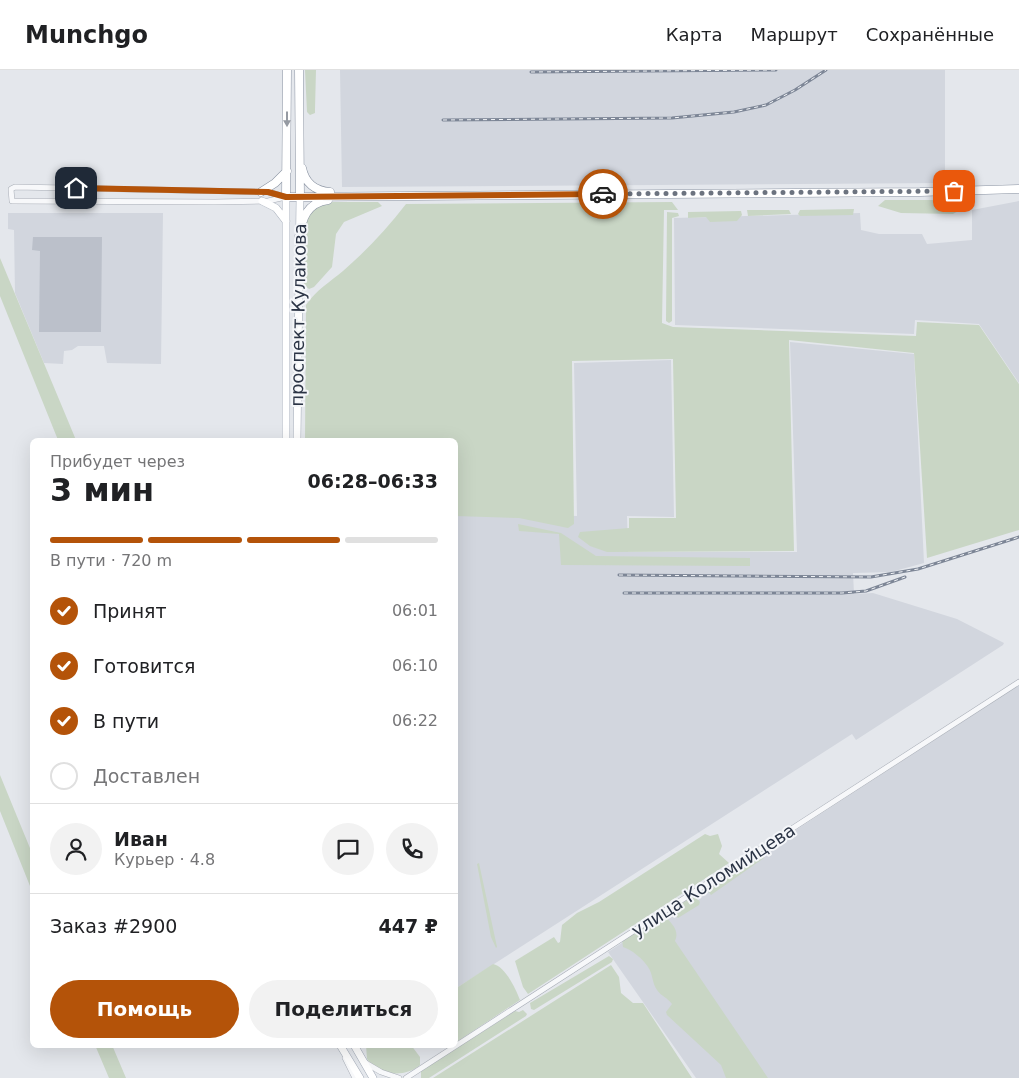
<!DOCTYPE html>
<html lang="ru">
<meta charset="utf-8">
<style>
:root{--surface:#fff;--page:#f2f2f2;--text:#202124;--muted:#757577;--line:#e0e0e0;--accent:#b45309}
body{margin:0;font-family:"DejaVu Sans",sans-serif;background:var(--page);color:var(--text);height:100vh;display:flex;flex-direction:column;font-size:19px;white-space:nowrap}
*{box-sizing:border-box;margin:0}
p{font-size:16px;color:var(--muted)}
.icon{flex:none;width:28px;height:28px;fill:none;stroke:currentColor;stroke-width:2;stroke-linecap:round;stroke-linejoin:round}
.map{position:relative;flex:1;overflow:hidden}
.sheet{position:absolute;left:30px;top:368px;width:428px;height:610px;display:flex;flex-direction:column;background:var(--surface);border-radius:8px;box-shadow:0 5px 20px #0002}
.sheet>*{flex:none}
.pin{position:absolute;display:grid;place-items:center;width:42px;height:42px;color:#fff;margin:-21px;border-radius:10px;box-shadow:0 2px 8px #0006}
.courier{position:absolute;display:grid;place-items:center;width:50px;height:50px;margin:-25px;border:4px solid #b45309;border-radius:50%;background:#fff;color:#222;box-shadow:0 1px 6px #0007}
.overview em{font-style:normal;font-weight:700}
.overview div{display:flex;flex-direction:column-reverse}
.overview{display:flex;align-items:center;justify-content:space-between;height:85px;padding:0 20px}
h1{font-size:32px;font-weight:700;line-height:38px}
.bar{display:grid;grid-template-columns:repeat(4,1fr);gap:8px 5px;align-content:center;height:60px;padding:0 20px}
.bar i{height:6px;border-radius:4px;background:var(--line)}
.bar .active{background:var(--accent)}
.bar p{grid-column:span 4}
.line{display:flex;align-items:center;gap:12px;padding:0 20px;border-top:1px solid var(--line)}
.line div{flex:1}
.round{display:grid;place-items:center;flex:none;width:52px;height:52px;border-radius:26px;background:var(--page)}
ol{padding:0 20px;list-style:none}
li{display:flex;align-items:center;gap:15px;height:55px}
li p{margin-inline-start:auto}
li .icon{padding:5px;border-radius:50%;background:var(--accent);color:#fff;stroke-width:4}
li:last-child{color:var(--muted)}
li i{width:28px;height:28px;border:2px solid var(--line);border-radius:50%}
.cta{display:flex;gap:10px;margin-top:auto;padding:10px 20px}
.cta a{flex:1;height:58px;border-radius:30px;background:var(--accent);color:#fff;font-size:20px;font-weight:700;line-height:58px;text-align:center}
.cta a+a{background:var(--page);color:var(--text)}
header{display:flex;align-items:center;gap:30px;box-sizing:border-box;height:70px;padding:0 25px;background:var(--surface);border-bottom:1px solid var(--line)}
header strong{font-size:24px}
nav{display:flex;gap:28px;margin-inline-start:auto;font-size:18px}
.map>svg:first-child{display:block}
.built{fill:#d2d6de}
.green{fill:#c9d6c5}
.building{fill:#bbc0ca}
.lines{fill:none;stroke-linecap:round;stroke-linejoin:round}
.minor-casing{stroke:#a9aeb7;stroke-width:6}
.major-casing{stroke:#a3abb8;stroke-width:8}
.highway-casing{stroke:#8b94a3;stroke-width:9}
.minor{stroke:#f7f8fa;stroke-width:5}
.major{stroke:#fff;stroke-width:7}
.highway{stroke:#fff;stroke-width:8}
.rail-casing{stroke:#7d8696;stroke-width:3}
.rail{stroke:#f4f6f9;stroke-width:1;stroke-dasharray:4;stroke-linecap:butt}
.oneway{fill:#959aa2}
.done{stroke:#6c737f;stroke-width:5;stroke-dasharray:0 9}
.route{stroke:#b45309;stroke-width:6}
.labels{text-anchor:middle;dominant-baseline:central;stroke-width:4;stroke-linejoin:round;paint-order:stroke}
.street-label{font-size:18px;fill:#2b3445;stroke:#f4f6f9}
</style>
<header>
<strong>Munchgo</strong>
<nav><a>Карта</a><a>Маршрут</a><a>Сохранённые</a></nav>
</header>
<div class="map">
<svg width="1019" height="1008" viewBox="0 0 1019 1008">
<rect width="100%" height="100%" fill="#e4e7ec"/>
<path class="built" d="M 340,0 L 945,0 L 945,113 L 342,117 Z
M 1019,131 L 1019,313 L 979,254 L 915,250 L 914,264 L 675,255 L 674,148 L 860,143 L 861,160 L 879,164 L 922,164 L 927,174 L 972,170 L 972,140 Z
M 8,143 L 163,143 L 161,294 L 107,293 L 104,276 L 78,276 L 72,280 L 64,281 L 63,294 L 44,293 L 15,223 L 14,160 L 8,159 Z
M 790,272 L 914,284 L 924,493 L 891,502 L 853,503 L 854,524 L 873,523 L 957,549 L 1004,573 L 1003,575 L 856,670 L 852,664 L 455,919 L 455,443 L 577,446 L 574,293 L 671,290 L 674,447 L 627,446 L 628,482 L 797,482 Z
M 1019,615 L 1019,1008 L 696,1008 L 608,882 Z"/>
<path class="green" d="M 305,0 L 316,0 L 315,39 L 315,43 L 310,45 L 307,42 Z
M 885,130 L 957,130 L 961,133 L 960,140 L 953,144 L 901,143 L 878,136 Z
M 333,132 L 378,132 L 382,136 L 344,152 L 336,164 L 332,197 L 314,217 L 309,219 L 304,215 C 304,197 299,150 314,138 C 320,134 326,133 333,132 Z
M 672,132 L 678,140 L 664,140 L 662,253 L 673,257 L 916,266 L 917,252 L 979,255 L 1019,314 L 1019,460 L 927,488 L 914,283 L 789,270 L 794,481 L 607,482 L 590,476 L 578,467 L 580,462 L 629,458 L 629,448 L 676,448 L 673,289 L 572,291 L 574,454 L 568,458 L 519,448 L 455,446 L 455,370 L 305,370 L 306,235 C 316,220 330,212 343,201 C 366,181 387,159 406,134 Z
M 854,139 L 853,145 L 800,146 L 798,144 L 800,140 Z
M 747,140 L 789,140 L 791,144 L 748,146 Z
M 741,141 L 742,145 L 737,151 L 710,152 L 706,147 L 688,148 L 688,142 Z
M 667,142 L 678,143 L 679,146 L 672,148 L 672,251 L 669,253 L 666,251 Z
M 0,188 L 76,370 L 58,370 L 0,226 Z
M 518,454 L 561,463 L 596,486 L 750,488 L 750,496 L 561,495 L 559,464 L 519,461 Z
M 0,705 L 32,783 L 32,821 L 0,741 Z
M 705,764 L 710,766 L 718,764 L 722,776 L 719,784 L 729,793 L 528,924 L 523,917 L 515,891 L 554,867 L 558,873 L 560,872 L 562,855 L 577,843 L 599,832 Z
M 764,780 L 764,788 L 711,825 L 707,820 L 708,816 Z
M 479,793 L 497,877 L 496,878 L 491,867 L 477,794 Z
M 692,827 L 696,827 L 700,832 L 699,835 L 678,848 L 671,842 L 671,840 Z
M 664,845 C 671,853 680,860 675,871 L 768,1008 L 726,1008 L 721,995 L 667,945 L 666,942 L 672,934 C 668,928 661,926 657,920 C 652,913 653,904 648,897 C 644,890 631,879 623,877 L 622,869 Z
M 609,886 L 613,889 L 612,892 L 534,940 L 531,939 L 530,933 Z
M 493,894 C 505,896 516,919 520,930 L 455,973 L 455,919 Z
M 611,895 L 619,907 L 621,923 L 633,933 L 643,933 L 692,1008 L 433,1008 Z
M 523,940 L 527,944 L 526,946 L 429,1008 L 421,1008 L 421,1001 L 515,941 L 519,942 Z
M 95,975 L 112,975 L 126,1008 L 109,1008 Z
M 366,975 L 411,975 L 420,987 L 420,995 C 405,1008 379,1006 367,989 Z"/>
<path class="building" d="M 33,167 L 102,167 L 101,262 L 39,262 L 40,181 L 32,180 Z"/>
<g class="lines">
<defs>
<path id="minor" d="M 15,117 L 268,122 L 286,127 L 268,131 L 215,132 L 12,131 L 11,119 Z
M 345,988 L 355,1008
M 364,992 L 381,1002 L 399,1008
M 406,1008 L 1019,612"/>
<path id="major" d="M 262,131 L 276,138 L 286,151
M 286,370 L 286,127
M 297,370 L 300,127
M 340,975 L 360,1008
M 354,975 L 373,1008"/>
<path id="highway" d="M 287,0 L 286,127 L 920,122 L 1019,119
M 299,0 L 300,127
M 302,98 C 305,113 315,121 330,122
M 261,122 L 275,113 L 287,101
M 299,167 C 302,148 307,133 328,130"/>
</defs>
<use href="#minor" class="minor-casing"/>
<use href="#major" class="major-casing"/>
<use href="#highway" class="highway-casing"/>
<use href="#minor" class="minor"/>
<use href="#major" class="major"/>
<use href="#highway" class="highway"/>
<defs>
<path id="rail" d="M 531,2 L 776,0
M 443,50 L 672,48 L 734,42 L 766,35 L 795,20 L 826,0
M 619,505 L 871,507 L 918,499 L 1019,467
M 624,523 L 842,523 L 866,521 L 905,507"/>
</defs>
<use href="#rail" class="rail-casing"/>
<use href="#rail" class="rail"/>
</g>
<defs><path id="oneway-solid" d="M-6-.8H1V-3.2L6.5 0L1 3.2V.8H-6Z" transform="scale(1.25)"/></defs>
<use class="oneway" href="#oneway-solid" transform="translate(287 49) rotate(90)"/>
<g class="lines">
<path class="done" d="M 603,124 L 954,121"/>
<path class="route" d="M 76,118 L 268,122 L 286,127 L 603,124"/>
</g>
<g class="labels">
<g class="street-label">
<text transform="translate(298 245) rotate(-89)">проспект Кулакова</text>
<text transform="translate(713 810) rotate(-33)">улица Коломийцева</text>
</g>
</g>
</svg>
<div class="pin" style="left:954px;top:121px;background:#ea580c"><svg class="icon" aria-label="bag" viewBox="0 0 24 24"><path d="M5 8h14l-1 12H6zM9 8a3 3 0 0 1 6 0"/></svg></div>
<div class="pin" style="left:76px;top:118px;background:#1f2937"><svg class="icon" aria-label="home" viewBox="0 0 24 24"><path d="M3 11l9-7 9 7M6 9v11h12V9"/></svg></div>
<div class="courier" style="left:603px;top:124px"><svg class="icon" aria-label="car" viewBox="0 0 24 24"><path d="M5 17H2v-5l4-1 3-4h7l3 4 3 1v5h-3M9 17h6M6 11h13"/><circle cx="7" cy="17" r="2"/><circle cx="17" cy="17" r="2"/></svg></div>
<section class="sheet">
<div class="overview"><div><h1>3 мин</h1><p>Прибудет через</p></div><em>06:28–06:33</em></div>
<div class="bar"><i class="active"></i><i class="active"></i><i class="active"></i><i></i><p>В пути · 720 m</p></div>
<ol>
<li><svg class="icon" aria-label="check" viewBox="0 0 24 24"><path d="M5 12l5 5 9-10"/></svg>Принят<p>06:01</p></li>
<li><svg class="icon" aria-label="check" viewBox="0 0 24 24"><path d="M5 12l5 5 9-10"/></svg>Готовится<p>06:10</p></li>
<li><svg class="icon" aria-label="check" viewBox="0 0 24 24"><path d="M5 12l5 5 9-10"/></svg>В пути<p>06:22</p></li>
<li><i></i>Доставлен</li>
</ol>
<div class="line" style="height:90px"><a class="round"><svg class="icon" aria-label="person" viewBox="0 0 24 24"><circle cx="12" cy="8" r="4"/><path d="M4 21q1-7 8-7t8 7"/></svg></a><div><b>Иван</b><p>Курьер · 4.8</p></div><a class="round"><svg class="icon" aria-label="chat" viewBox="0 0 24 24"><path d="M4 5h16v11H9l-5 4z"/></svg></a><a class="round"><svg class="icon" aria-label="phone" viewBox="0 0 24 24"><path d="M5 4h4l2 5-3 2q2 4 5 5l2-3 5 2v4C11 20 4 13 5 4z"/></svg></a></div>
<div class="line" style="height:65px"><div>Заказ #2900</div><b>447 ₽</b></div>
<div class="cta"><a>Помощь</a><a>Поделиться</a></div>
</section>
</div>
